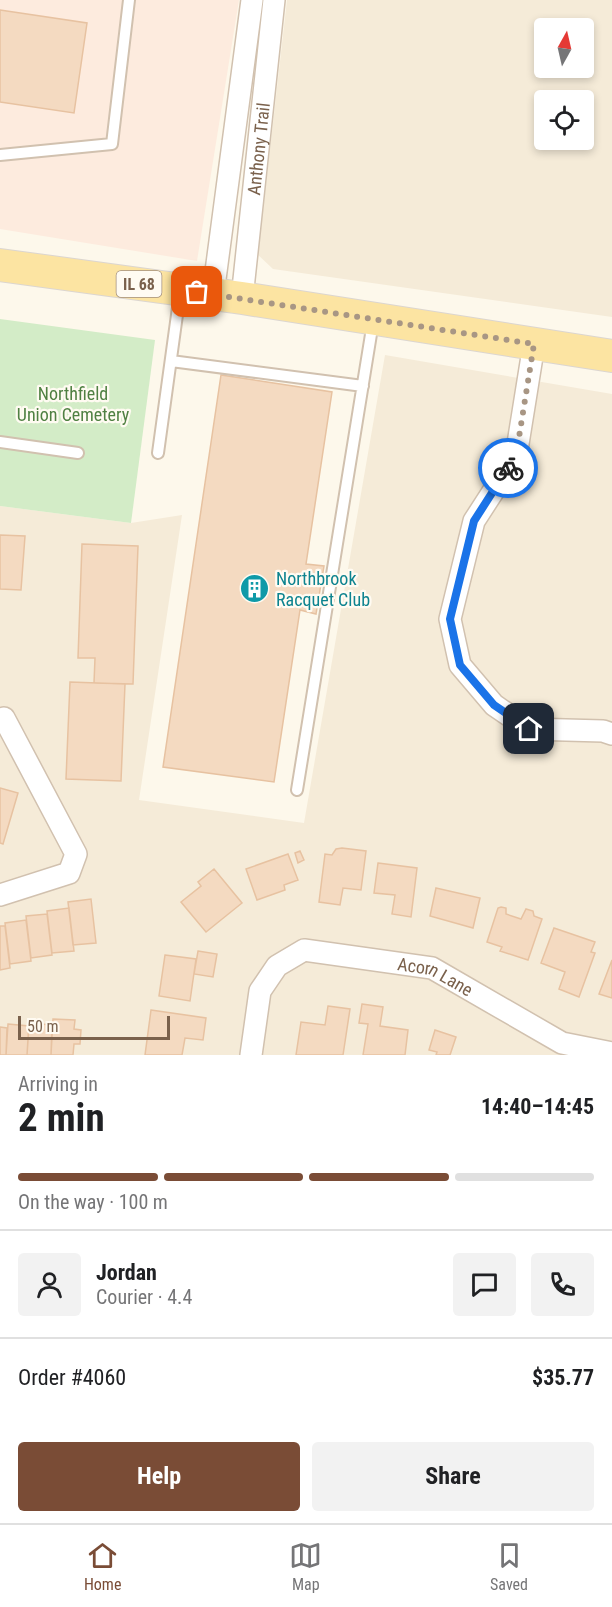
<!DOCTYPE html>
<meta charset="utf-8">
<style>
:root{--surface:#fff;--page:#f2f2f2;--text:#202124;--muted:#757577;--line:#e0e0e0;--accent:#7a4c36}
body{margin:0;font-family:"Roboto Condensed",sans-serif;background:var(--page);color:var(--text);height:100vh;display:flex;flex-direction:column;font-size:22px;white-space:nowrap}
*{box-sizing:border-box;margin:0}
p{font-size:20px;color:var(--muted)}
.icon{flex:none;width:33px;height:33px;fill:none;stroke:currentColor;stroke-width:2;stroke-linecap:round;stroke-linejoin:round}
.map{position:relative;height:1055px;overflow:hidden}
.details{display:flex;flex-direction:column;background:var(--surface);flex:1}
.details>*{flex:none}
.needle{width:39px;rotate:8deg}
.controls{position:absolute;left:534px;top:18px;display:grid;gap:12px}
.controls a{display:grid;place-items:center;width:60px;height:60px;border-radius:6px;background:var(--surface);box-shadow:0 3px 9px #0003;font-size:30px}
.scale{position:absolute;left:18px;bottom:15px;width:152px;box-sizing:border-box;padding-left:6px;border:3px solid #7a614c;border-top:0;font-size:16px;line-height:21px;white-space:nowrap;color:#7a614c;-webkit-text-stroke:4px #fffbf2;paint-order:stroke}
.pin{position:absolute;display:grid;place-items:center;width:51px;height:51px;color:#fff;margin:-26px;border-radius:12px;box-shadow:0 3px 9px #0006}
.courier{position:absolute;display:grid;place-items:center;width:60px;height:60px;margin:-30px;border:4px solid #1a73e8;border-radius:50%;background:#fff;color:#222;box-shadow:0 2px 8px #0007}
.overview em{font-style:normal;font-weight:700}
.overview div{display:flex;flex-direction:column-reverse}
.overview{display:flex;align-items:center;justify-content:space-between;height:102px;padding:0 18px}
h1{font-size:39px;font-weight:700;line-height:45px}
.bar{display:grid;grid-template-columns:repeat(4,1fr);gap:9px 6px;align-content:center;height:72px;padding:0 18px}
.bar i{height:8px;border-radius:4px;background:var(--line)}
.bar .on{background:var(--accent)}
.bar p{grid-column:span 4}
.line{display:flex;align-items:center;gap:15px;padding:0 18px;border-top:2px solid var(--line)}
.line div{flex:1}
.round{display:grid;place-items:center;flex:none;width:63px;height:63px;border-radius:6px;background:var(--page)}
.cta{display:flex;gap:12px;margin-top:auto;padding:12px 18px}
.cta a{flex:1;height:69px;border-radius:6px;background:var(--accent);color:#fff;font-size:24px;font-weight:700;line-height:69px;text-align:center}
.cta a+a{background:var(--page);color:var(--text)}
.tabs{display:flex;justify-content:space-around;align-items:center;height:84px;border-top:2px solid var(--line);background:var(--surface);font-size:16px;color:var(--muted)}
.tabs a{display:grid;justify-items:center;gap:3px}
.tabs .on{color:var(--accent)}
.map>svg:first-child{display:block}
.residential{fill:#f5ebd8;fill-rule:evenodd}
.commercial{fill:#fdebde}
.green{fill:#d3ecc7}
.building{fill:#f4dac1;stroke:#e7c2a1;stroke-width:1.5}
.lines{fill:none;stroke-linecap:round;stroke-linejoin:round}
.service-casing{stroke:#d1c1af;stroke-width:14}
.minor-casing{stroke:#d1c1af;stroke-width:24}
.primary-casing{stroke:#dcd6d0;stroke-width:34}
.service{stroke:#fff;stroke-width:10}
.minor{stroke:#fff;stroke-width:21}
.primary{stroke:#fce4a2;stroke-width:32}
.done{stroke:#a89684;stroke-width:6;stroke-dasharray:0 10.8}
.route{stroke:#1a73e8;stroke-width:8}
.labels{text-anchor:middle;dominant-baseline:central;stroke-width:4.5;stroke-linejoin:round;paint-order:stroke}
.shield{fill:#fffbf2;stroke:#a28f7e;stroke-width:1.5}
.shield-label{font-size:16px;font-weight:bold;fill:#7a614c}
.street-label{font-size:18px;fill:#7a614c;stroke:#fffbf2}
.park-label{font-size:18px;fill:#4f8042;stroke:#fffbf2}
.culture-label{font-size:18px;fill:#0d838f;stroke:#fffbf2;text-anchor:start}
</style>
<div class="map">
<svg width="612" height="1055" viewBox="0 0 612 1055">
<rect width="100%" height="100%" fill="#fdf8eb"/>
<path class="residential" d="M 287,0 L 612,0 L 612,317 L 273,269 L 255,252 L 263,211 ZM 544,28 L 584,28 L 584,68 L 544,68 ZM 544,100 L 584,100 L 584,140 L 544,140 Z
M 385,355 L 612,394 L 612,1055 L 0,1055 L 0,506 L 131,523 L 182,515 L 139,800 L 304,823 Z"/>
<path class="commercial" d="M 0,0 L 239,0 L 197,261 L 0,229 Z"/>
<path class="green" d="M 0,319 L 155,340 L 131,523 L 0,506 Z"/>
<path class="building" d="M 0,10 L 87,23 L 74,113 L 0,102 Z
M 221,375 L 332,392 L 306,564 L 324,566 L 316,614 L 300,610 L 274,782 L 163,767 Z
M 0,535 L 25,536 L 21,590 L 0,589 Z
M 82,544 L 138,546 L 133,684 L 94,683 L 95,658 L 78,658 Z
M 70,682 L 125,684 L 121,781 L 66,779 Z
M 0,788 L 18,793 L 3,844 L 0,843 Z
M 342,848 L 366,851 L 361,890 L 343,888 L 340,905 L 319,902 L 325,854 L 332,855 L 336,849 Z
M 300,851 L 304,860 L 298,863 L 295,853 Z
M 288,854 L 298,880 L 284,885 L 285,890 L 257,900 L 246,869 Z
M 378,863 L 417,868 L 411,917 L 392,914 L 395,895 L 374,893 Z
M 214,869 L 242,903 L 206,932 L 181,902 L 201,886 L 198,882 Z
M 436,888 L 480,898 L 473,928 L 430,916 Z
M 91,899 L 96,943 L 73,945 L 68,902 Z
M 501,907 L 506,908 L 506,914 L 521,919 L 526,909 L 533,911 L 534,916 L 542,919 L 528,960 L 500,951 L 502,947 L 487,942 L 498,908 Z
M 69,908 L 74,951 L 52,953 L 47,911 Z
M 47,914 L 52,955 L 31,958 L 26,916 Z
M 26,920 L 31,961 L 10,964 L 5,923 Z
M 0,926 L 5,926 L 10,968 L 0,970 Z
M 554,928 L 595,942 L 591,952 L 595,953 L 579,997 L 559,989 L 565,972 L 541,963 Z
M 198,951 L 217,954 L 213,977 L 194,974 Z
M 165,955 L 196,959 L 190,1001 L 159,996 Z
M 612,960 L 612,998 L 599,994 Z
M 362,1004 L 383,1007 L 380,1026 L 408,1030 L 405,1055 L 363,1055 L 368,1024 L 359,1023 Z
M 328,1006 L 350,1009 L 343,1055 L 296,1055 L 301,1022 L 325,1025 Z
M 151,1010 L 206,1018 L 203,1040 L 185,1038 L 182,1055 L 145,1055 Z
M 53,1019 L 75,1020 L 74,1029 L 81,1030 L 80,1044 L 74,1044 L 73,1055 L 51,1055 Z
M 29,1023 L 52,1025 L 51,1055 L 27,1055 Z
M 8,1024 L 29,1026 L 27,1055 L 6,1055 Z
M 0,1027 L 7,1028 L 6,1055 L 0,1055 Z
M 435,1030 L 456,1037 L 450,1055 L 436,1055 L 437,1052 L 429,1050 Z"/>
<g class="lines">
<defs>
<path id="service" d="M 0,155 L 112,144 L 129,0
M 171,361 L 363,386
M 0,442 L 78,453
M 158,453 L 180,293
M 297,790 L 373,322"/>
<g id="minor">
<path d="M 213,294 L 252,0"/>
<path id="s1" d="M 242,298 L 274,0"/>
<path d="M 534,344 L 516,456 L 474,521 L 450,619 L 460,665 L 494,705 L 529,729 L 603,731 L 612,734"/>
<path d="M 0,895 L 69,873 L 76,854 L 4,718"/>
<path id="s2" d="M 251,1055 L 260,991 L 277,966 L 304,950 L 432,968 L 562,1043 L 612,1053"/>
</g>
<path id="primary" d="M 0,265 L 242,298 L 612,356"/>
</defs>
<use href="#service" class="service-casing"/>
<use href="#minor" class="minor-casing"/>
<use href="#primary" class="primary-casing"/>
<use href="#service" class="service"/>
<use href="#minor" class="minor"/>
<use href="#primary" class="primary"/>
</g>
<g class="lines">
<path class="done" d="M 197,292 L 534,344 L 516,456 L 508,468"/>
<path class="route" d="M 508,468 L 474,521 L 450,619 L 460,665 L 494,705 L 529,729"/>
</g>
<defs>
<symbol id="building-disc" viewBox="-11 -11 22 22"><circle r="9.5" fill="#0f9aa8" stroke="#fffbf2"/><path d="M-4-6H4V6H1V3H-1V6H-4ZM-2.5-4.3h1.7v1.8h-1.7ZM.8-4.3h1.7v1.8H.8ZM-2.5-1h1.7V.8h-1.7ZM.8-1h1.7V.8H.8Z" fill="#fff"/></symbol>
</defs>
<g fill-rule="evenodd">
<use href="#building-disc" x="238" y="572" width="33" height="33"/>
</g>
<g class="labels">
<rect class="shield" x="116.5" y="271" width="45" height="26" rx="4.5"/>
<g class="shield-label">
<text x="139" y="284">IL 68</text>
</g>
<g class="street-label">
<text stroke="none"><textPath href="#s1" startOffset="150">Anthony Trail</textPath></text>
<text stroke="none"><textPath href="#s2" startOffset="261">Acorn Lane</textPath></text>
</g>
<g class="park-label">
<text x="73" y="393">Northfield<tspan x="73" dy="21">Union Cemetery</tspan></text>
</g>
<g class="culture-label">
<text x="276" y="578">Northbrook<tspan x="276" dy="21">Racquet Club</tspan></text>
</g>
</g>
</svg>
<div class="controls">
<a><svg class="needle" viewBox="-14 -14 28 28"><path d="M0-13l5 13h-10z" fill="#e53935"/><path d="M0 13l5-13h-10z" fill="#757577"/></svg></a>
<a><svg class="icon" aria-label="locate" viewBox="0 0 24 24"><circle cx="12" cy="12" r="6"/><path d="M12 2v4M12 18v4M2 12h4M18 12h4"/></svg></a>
</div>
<div class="scale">50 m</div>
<div class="pin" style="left:197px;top:292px;background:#ea580c"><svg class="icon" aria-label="bag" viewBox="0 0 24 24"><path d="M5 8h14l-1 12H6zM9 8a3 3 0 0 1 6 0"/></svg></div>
<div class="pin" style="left:529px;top:729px;background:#1f2937"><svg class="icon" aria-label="home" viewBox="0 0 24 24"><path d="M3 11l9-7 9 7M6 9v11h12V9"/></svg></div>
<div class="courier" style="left:508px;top:468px"><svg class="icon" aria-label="bike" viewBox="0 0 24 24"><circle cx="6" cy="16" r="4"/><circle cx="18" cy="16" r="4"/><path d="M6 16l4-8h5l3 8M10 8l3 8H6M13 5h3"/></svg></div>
</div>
<section class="details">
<div class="overview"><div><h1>2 min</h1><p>Arriving in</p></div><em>14:40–14:45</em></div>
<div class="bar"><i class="on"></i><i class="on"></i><i class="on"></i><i></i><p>On the way · 100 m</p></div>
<div class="line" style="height:108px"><a class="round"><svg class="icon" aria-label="person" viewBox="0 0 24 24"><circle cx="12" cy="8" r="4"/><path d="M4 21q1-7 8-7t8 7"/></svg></a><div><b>Jordan</b><p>Courier · 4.4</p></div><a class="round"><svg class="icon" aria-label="chat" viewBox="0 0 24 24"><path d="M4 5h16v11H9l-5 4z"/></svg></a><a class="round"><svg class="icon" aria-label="phone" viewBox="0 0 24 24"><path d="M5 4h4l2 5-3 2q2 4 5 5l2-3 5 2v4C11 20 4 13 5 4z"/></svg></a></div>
<div class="line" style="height:78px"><div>Order #4060</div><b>$35.77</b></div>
<div class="cta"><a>Help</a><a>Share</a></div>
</section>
<nav class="tabs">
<a class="on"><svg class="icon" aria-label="home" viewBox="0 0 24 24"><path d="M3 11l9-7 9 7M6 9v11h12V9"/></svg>Home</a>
<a><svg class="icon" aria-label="map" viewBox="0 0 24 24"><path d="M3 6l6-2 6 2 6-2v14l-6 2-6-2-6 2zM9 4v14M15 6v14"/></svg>Map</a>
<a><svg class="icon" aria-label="saved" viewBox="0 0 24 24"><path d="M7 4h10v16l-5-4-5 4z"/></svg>Saved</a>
</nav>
